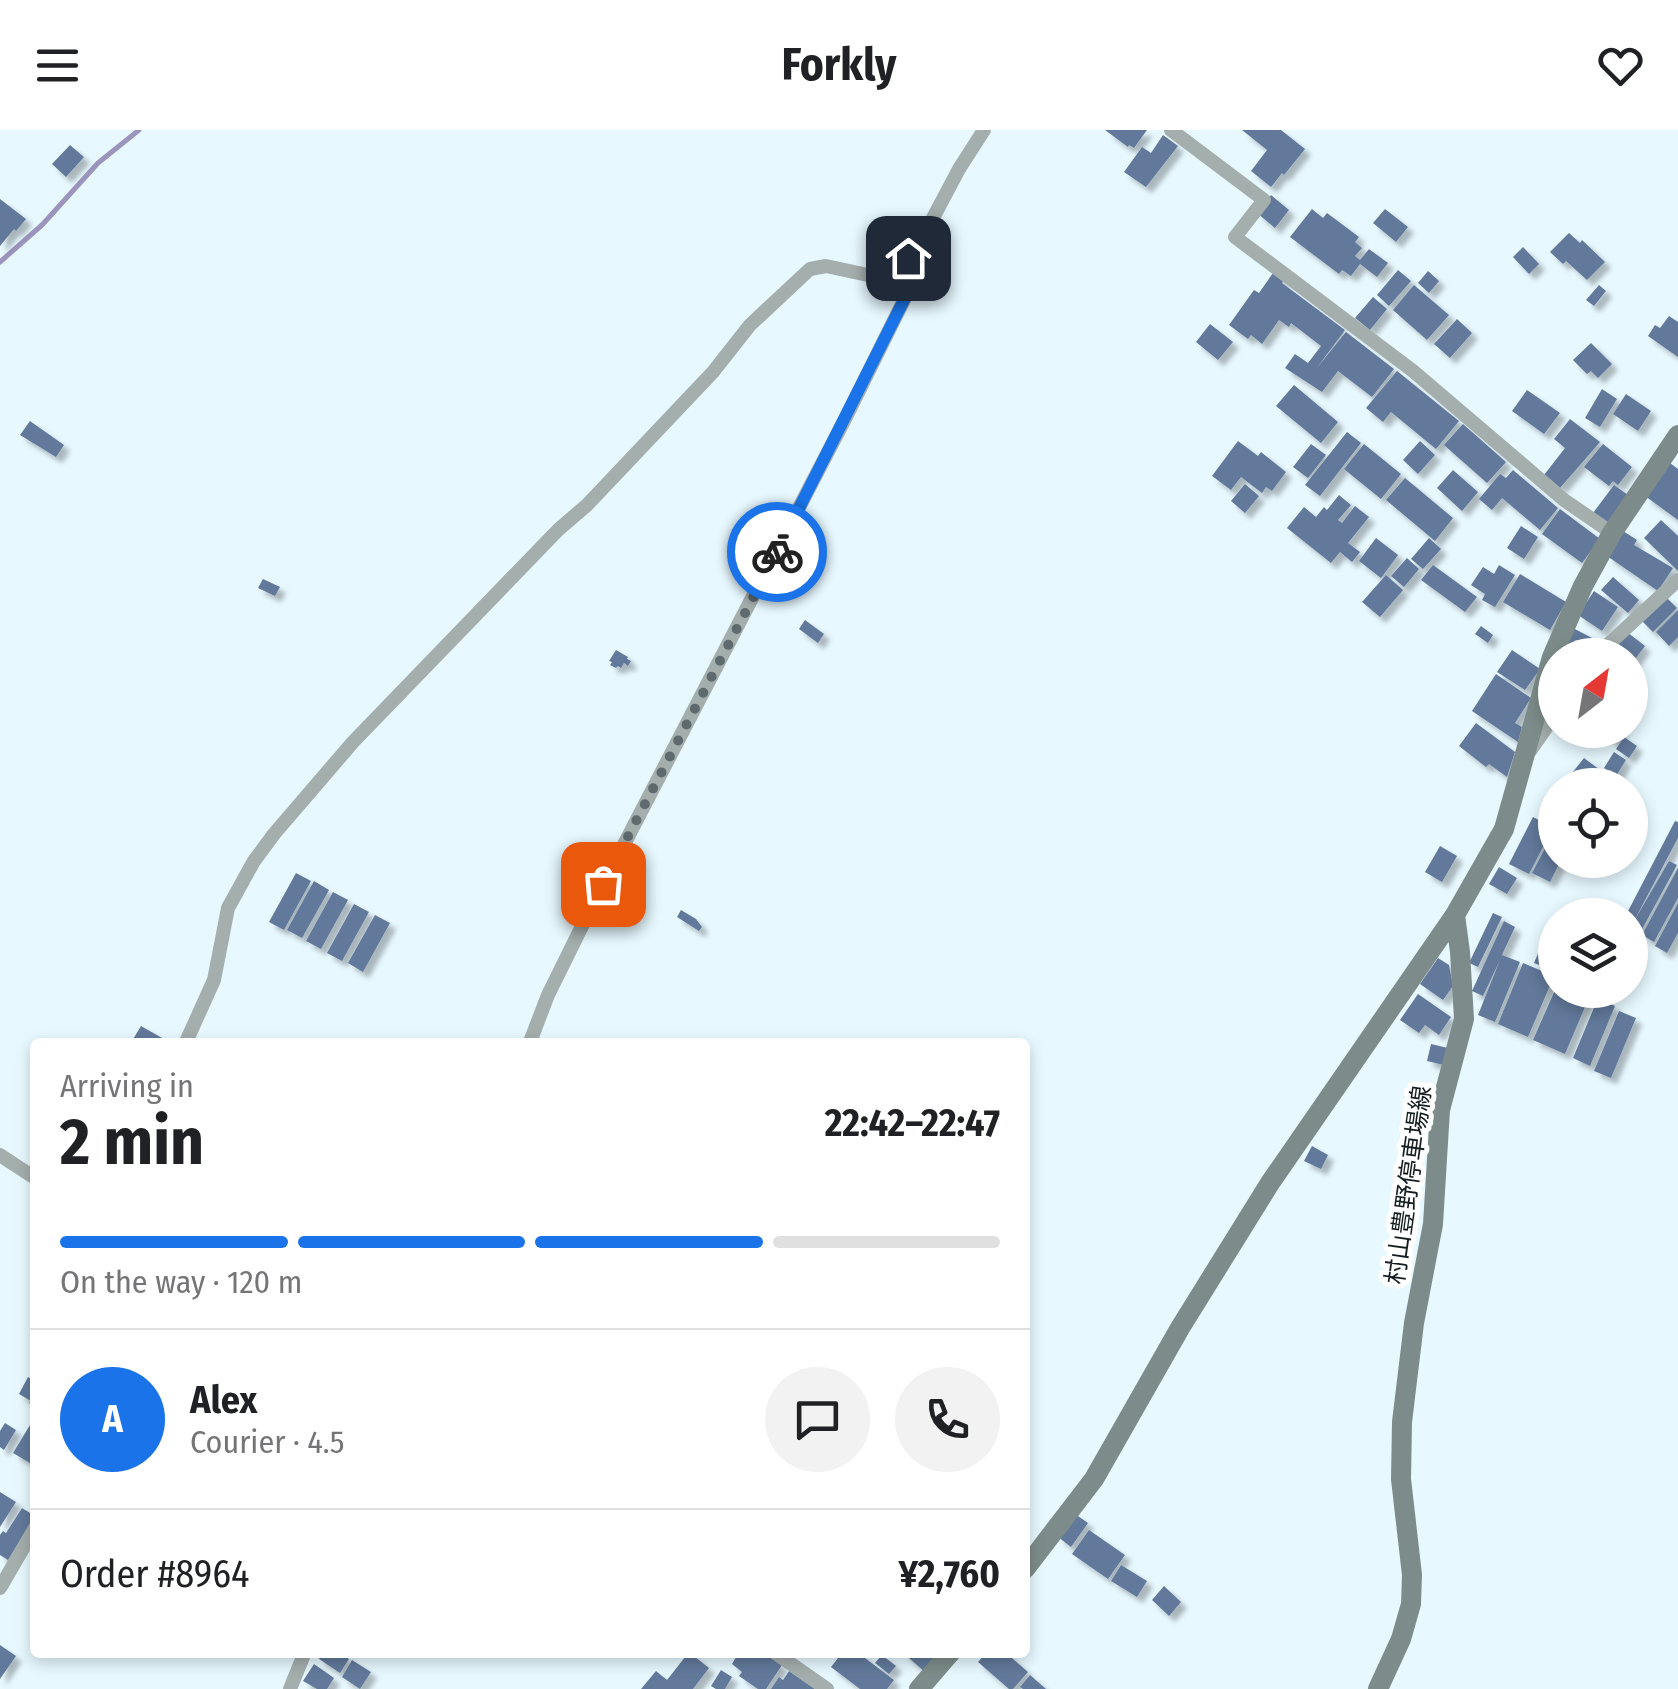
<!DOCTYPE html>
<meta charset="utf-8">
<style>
:root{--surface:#fff;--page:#f2f2f2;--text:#202124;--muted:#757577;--line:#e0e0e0;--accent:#1a73e8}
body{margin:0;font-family:"Fira Sans Condensed","Noto Sans JP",sans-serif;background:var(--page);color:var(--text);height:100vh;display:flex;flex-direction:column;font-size:38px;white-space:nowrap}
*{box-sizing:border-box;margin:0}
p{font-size:32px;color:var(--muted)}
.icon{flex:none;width:55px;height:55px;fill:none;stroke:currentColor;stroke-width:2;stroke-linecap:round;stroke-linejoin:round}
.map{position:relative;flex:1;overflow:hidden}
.details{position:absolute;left:30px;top:908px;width:1000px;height:620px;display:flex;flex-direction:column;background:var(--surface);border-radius:10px;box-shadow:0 5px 15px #0003}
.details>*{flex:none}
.needle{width:65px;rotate:31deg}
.fabs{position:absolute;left:1538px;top:508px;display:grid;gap:20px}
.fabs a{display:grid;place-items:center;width:110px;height:110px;border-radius:50%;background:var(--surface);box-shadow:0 5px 15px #0003;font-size:50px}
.pin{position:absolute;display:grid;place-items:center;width:85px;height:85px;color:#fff;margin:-42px;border-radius:20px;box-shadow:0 5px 15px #0006}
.courier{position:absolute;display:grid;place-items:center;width:100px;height:100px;margin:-50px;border:8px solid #1a73e8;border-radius:50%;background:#fff;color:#222;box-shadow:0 2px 12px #0007}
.headline em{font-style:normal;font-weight:700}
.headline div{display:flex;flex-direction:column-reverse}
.headline{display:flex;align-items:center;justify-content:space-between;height:170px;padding:0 30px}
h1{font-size:65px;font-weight:700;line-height:75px}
.bar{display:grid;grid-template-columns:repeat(4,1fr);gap:15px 10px;align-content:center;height:120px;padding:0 30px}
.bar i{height:12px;border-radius:8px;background:var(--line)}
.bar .on{background:var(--accent)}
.bar p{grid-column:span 4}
.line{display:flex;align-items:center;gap:25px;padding:0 30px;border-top:2px solid var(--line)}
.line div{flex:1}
.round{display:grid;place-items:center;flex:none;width:105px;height:105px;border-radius:52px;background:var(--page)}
header{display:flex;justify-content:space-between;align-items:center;height:130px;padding:0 30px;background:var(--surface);font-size:45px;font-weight:700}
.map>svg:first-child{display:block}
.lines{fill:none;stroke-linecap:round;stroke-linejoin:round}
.stream{stroke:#9b94bd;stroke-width:5}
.building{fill:#62799b;filter:url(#shadow)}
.street{stroke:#a4aead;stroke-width:14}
.secondary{stroke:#7d8c8a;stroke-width:20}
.done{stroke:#5f6a6f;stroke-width:10;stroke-dasharray:0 18}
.route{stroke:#1a73e8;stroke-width:12}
.labels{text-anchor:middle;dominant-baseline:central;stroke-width:10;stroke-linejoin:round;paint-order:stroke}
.street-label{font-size:25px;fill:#161e21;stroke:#fff}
</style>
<header><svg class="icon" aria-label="menu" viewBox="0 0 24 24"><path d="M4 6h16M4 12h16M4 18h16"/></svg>Forkly<svg class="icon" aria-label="heart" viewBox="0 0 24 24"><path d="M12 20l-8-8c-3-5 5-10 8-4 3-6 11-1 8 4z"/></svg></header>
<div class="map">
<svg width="1678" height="1559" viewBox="0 0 1678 1559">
<defs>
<filter id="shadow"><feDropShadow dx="6" dy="6" stdDeviation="2.5" flood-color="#0004"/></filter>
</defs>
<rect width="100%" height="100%" fill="#e7f8ff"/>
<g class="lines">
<path class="stream" d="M 0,132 L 42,95 L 98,33 L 139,0"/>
</g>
<path class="building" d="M 1105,0 L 1147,0 L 1134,18 L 1129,15 L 1128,17 Z
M 1242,0 L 1281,0 L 1305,19 L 1284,45 L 1282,43 L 1271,57 L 1251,41 L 1267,20 Z
M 1163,5 L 1178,16 L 1146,57 L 1124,42 L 1142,17 L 1151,23 Z
M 70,15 L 84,27 L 66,47 L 52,34 Z
M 1271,65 L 1289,80 L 1275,98 L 1257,83 Z
M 0,69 L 26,89 L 16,101 L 14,99 L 0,116 Z
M 1312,79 L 1323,88 L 1327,83 L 1359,107 L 1355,112 L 1362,118 L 1355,126 L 1360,130 L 1369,119 L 1388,133 L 1377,147 L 1360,134 L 1351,146 L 1342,140 L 1339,144 L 1290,107 Z
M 1385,79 L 1408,97 L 1396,112 L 1373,93 Z
M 1569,103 L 1580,113 L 1582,110 L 1605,132 L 1587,150 L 1566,131 L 1563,134 L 1550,122 Z
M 1523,117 L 1539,134 L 1529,144 L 1513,127 Z
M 1398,140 L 1411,151 L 1389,176 L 1377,165 Z
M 1428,141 L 1439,151 L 1429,163 L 1418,153 Z
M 1273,143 L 1284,151 L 1282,153 L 1345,200 L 1316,239 L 1346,202 L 1394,239 L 1372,267 L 1338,241 L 1322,262 L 1285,238 L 1295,224 L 1308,233 L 1321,216 L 1291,193 L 1289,197 L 1279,190 L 1262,214 L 1251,205 L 1248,209 L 1229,195 L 1254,160 L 1259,163 Z
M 1414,155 L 1449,185 L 1427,210 L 1393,180 Z
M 1599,155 L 1606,161 L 1594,176 L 1586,170 Z
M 1373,167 L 1387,179 L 1370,200 L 1355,188 Z
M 1669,186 L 1678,192 L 1678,227 L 1648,206 L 1655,195 L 1660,198 Z
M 1457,189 L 1472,203 L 1450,228 L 1434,214 Z
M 1210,194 L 1233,212 L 1218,230 L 1196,212 Z
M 1591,213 L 1612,234 L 1598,248 L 1591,241 L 1587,244 L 1573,230 Z
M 1397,241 L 1459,291 L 1436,319 L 1391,282 L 1383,292 L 1366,278 Z
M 1294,255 L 1338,292 L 1321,313 L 1276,276 Z
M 1602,259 L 1617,269 L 1600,297 L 1585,288 Z
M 1527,260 L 1560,283 L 1544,304 L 1512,281 Z
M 1626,264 L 1651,281 L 1638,301 L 1613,284 Z
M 1570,289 L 1600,312 L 1560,358 L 1544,345 L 1565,318 L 1554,309 Z
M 30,291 L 64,315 L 56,327 L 20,305 Z
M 1463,294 L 1506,332 L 1487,353 L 1444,315 Z
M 1347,302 L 1361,313 L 1320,366 L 1305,355 Z
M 1238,311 L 1258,326 L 1261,322 L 1286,342 L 1272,361 L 1266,357 L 1262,363 L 1241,347 L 1231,360 L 1212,346 Z
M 1420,311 L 1435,325 L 1418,344 L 1403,330 Z
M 1311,314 L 1326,325 L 1308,348 L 1293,337 Z
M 1364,314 L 1401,344 L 1381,369 L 1344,339 Z
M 1603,314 L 1632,337 L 1618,355 L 1613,351 L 1609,356 L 1584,337 Z
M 1670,333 L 1678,339 L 1678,390 L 1645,366 Z
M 1453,340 L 1478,362 L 1462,381 L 1437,358 Z
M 1513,340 L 1558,378 L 1540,400 L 1502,368 L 1492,380 L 1479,369 L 1500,344 L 1506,348 Z
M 1405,348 L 1453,388 L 1435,411 L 1386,370 Z
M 1245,354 L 1259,366 L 1245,383 L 1231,371 Z
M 1614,355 L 1628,365 L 1607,394 L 1593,383 Z
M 1339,365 L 1351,375 L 1338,390 L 1342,393 L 1355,376 L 1369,387 L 1348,413 L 1360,422 L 1352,432 L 1340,422 L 1331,433 L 1287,398 L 1304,377 L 1316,387 L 1324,377 L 1327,380 Z
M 1560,379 L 1600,409 L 1582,433 L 1542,404 Z
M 1661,390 L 1678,406 L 1678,441 L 1644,408 Z
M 1521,396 L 1538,407 L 1524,429 L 1507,418 Z
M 1623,401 L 1637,410 L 1634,415 L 1673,438 L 1658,461 L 1607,426 Z
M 1376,408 L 1398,425 L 1381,448 L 1359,431 Z
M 1429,408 L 1441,419 L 1423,439 L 1411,429 Z
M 762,415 L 773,422 L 763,442 L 751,435 Z
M 1407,428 L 1419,439 L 1404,457 L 1391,446 Z
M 779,431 L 797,441 L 788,455 L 770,445 Z
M 1433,435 L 1477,467 L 1465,482 L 1421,450 Z
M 1499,435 L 1515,445 L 1495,477 L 1482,470 L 1485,464 L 1471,455 L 1483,437 L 1494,444 Z
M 1520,444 L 1566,472 L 1550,500 L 1503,472 Z
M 1386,445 L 1403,460 L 1380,487 L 1362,472 Z
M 1613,447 L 1639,470 L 1628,483 L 1601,460 Z
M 263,449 L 280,457 L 275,466 L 258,458 Z
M 1594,461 L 1618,477 L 1602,501 L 1578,485 Z
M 1665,466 L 1677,478 L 1653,502 L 1641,490 Z
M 1678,480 L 1678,507 L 1669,516 L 1656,502 Z
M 805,490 L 824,504 L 818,513 L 799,499 Z
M 1481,496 L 1493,505 L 1488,513 L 1475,504 Z
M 1573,498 L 1592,508 L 1583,525 L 1564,515 Z
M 1627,502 L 1645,516 L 1630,536 L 1630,525 L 1609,525 Z
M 616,520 L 628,527 L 627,529 L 631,531 L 628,536 L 624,533 L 621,538 L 618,536 L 616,538 L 610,535 L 612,532 L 609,531 Z
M 1512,520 L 1540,539 L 1525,560 L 1497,542 Z
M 1496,544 L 1531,568 L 1515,593 L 1522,597 L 1518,612 L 1472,581 Z
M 1476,593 L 1515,622 L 1507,647 L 1489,634 L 1486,637 L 1459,616 Z
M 1597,600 L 1623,600 L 1615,612 Z
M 1624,607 L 1637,616 L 1629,628 L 1616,619 Z
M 1614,622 L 1626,630 L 1616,646 L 1604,638 Z
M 1584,628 L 1600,640 L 1588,655 L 1572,643 Z
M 1555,665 L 1555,694 L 1529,744 L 1509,734 L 1533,687 L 1541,691 Z
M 1675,691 L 1678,692 L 1678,708 L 1634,791 L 1669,731 L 1677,735 L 1640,803 L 1630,797 L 1630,785 L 1626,785 Z
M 1555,699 L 1555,730 L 1561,730 L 1550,752 L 1532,743 Z
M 1440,716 L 1457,726 L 1442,752 L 1425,742 Z
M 1499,737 L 1517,748 L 1507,764 L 1489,754 Z
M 1678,738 L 1678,768 L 1654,812 L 1642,805 Z
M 296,743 L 311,751 L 284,800 L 269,792 Z
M 314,751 L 329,760 L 302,808 L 287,800 Z
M 333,762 L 348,770 L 321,819 L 306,811 Z
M 1678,773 L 1678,803 L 1667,823 L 1655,816 Z
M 354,774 L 369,782 L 342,831 L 327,823 Z
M 681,780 L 696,789 L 702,797 L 699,801 L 677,787 Z
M 1493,783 L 1502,787 L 1478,837 L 1469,833 Z
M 375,785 L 390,793 L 363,842 L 348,833 Z
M 1504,791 L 1515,797 L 1502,825 L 1520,832 L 1495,892 L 1478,885 L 1500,830 L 1483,866 L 1472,861 Z
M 1545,807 L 1555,811 L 1555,841 L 1534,833 Z
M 1438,828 L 1449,835 L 1453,856 L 1443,870 L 1420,854 Z
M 1523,833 L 1554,846 L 1528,907 L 1498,894 Z
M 1555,860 L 1584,860 L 1591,863 L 1565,924 L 1533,910 Z
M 1418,864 L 1451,887 L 1439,905 L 1425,895 L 1419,903 L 1400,890 Z
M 1598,868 L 1615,876 L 1590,936 L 1573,928 Z
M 1619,881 L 1636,888 L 1611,948 L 1594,941 Z
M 141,896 L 162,908 L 159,912 L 132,911 Z
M 1431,914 L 1452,919 L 1448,936 L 1427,931 Z
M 1312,1016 L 1328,1025 L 1321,1039 L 1304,1031 Z
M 28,1247 L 35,1251 L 35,1277 L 29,1273 L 31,1271 L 19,1264 Z
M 5,1293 L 16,1300 L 4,1320 L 0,1317 L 0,1301 Z
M 30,1295 L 35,1301 L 35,1336 L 13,1323 Z
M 0,1362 L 16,1372 L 0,1397 Z
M 22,1378 L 35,1386 L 8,1430 L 0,1425 L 0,1405 L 3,1401 L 6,1403 Z
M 1075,1384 L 1088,1393 L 1071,1417 L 1058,1407 Z
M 1089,1400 L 1125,1425 L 1108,1449 L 1072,1424 Z
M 1121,1435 L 1147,1451 L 1137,1467 L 1111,1451 Z
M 1164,1456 L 1181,1472 L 1169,1486 L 1152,1470 Z
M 0,1515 L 16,1526 L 0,1549 Z
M 323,1522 L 339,1522 L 349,1529 L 340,1543 L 319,1529 Z
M 689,1522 L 709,1538 L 693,1559 L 641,1559 L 656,1541 L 667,1550 Z
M 739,1522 L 764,1522 L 782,1535 L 766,1559 L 758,1559 L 739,1546 L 742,1542 L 732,1534 Z
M 831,1522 L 857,1522 L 894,1550 L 887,1559 L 860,1559 L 831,1537 L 838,1528 Z
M 902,1522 L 942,1522 L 925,1542 Z
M 987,1522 L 1005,1522 L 1028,1542 L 1013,1559 L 1009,1559 L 978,1532 Z
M 882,1525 L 896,1536 L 889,1544 L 875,1533 Z
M 352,1530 L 371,1542 L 360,1559 L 342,1547 Z
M 314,1534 L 334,1548 L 327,1559 L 317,1559 L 303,1551 Z
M 721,1540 L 732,1547 L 725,1559 L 716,1559 L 711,1556 Z
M 789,1541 L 815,1559 L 771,1559 L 779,1547 L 783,1550 Z
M 1030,1545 L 1046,1559 L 1023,1559 L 1020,1557 Z"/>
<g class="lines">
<path class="street" d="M 1171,0 L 1264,70 L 1235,107 L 1413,241 L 1564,370 L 1612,403
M 891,150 L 924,105 L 959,39 L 984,0
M 1597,525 L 1678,450
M 1530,621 L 1555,585
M 186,912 L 214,850 L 228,778 L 254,731 L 274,704 L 353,612 L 558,400 L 587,375 L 713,242 L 750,195 L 810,139 L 826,136 L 891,150 L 907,164 L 844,291 L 591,778 L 548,865 L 530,912
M 0,1025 L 35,1048
M 0,1458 L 35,1398
M 774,1522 L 827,1559
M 290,1559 L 305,1522"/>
<path class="secondary" d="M 1025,1439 L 1094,1349 L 1180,1198 L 1270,1053 L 1455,785 L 1504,699 L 1552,527 L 1583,456 L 1612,403 L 1678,305
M 919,1559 L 951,1522
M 1378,1559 L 1401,1509 L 1411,1474 L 1412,1445 L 1401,1349 L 1402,1292 L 1414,1193 L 1433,1094 L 1440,980 L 1464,889 L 1460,822 L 1455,785"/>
</g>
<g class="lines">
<path class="done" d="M 603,754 L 777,422"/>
<path class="route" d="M 777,422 L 907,164 L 891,150 L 908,128"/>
</g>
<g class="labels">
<g class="street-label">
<text transform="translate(1409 1055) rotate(-82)">村山豊野停車場線</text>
</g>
</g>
</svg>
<div class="fabs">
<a><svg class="needle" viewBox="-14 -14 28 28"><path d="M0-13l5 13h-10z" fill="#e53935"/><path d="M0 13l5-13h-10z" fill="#757577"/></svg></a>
<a><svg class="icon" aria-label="locate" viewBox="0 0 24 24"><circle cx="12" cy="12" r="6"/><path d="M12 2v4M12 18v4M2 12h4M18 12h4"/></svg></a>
<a><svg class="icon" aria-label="layers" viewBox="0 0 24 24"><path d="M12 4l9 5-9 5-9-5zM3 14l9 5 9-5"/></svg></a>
</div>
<div class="pin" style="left:603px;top:754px;background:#ea580c"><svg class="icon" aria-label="bag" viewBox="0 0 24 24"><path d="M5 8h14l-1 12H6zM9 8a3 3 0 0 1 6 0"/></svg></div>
<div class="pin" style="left:908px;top:128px;background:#1f2937"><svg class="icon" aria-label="home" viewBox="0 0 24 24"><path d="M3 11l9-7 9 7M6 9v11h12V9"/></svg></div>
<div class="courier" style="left:777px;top:422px"><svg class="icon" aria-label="bike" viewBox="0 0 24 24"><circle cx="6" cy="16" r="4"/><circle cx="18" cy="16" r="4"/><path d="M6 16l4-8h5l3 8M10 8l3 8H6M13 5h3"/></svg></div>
<section class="details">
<div class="headline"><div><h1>2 min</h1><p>Arriving in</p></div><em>22:42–22:47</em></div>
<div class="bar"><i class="on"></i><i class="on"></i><i class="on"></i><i></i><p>On the way · 120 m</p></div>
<div class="line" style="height:180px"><b class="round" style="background:var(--accent);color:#fff">A</b><div><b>Alex</b><p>Courier · 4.5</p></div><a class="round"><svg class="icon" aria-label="chat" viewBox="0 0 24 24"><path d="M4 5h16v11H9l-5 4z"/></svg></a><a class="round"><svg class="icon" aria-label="phone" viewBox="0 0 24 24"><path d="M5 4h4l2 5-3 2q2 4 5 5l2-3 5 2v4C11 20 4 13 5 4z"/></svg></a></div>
<div class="line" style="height:130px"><div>Order #8964</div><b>¥2,760</b></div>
</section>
</div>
